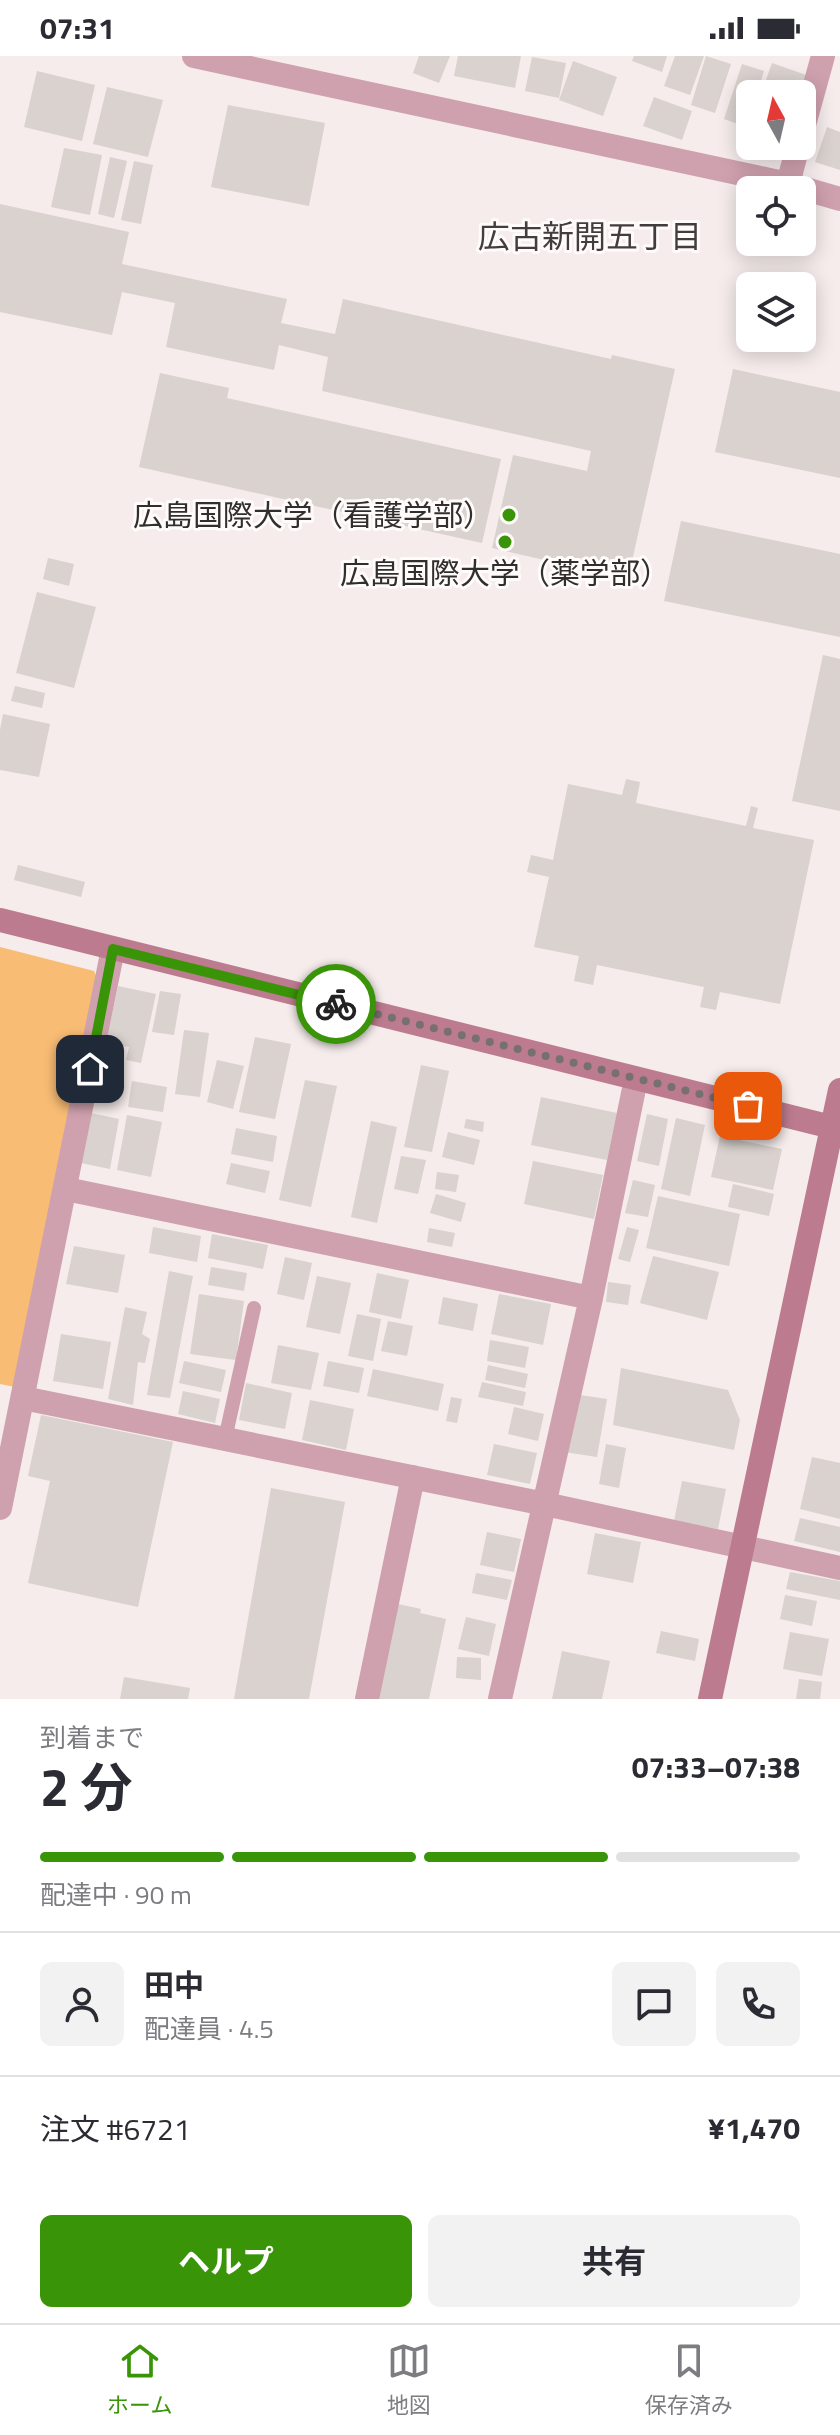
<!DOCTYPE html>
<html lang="ja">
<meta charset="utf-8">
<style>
:root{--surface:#fff;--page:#f2f2f3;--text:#2b2b33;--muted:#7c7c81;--line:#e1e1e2;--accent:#3a9408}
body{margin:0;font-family:"Titillium Web","Noto Sans JP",sans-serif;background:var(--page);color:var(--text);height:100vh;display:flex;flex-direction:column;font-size:30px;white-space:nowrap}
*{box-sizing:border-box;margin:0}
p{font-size:26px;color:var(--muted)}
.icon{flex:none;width:44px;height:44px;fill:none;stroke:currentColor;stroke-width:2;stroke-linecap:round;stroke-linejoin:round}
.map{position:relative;height:1643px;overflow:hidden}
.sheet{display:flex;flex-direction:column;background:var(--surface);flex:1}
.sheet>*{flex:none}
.needle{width:52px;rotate:352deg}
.fabs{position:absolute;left:736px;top:24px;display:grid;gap:16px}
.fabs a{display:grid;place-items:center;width:80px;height:80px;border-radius:12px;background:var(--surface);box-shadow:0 4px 20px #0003;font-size:40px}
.pin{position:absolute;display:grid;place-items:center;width:68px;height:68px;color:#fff;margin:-34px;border-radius:16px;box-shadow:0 4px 12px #0006}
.courier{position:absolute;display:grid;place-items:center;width:80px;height:80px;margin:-40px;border:6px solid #3a9408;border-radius:50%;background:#fff;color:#222;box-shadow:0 2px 10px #0007}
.summary em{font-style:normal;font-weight:700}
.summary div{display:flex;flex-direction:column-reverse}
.summary{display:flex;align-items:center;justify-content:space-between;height:136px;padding:0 40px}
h1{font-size:52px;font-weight:700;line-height:60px}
.bar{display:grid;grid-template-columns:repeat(4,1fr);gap:12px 8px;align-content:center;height:96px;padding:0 40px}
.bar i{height:10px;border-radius:6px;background:var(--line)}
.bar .selected{background:var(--accent)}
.bar p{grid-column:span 4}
.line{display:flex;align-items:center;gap:20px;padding:0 40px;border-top:2px solid var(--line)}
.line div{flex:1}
.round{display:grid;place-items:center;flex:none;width:84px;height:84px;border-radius:12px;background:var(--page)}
.cta{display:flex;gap:16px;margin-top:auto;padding:16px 40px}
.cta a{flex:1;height:92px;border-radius:12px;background:var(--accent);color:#fff;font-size:32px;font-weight:700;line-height:92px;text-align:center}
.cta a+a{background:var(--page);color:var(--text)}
.status{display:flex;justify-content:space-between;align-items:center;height:56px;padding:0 40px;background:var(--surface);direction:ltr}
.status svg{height:22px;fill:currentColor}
.tabs{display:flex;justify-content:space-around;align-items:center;height:112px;border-top:2px solid var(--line);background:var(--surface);font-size:22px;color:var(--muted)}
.tabs a{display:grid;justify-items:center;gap:4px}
.tabs .selected{color:var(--accent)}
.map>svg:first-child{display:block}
.green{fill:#f9bc74}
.building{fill:#dad2ce}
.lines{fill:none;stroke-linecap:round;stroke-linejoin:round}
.lane{stroke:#cfa1ae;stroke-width:14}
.street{stroke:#cfa1ae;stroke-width:24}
.secondary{stroke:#bc7b8e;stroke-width:24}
.done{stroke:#767070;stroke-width:8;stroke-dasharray:0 14.4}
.route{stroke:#3a9408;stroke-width:10}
.poi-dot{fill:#3a9408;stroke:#fffbfa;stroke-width:3}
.labels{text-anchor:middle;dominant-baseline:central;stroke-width:6;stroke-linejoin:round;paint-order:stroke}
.poi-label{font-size:30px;fill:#312e2e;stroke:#fffbfa;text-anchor:end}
.neighbourhood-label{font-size:32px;fill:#443d3d;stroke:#fffbfa}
</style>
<div class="status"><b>07:31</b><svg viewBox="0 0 49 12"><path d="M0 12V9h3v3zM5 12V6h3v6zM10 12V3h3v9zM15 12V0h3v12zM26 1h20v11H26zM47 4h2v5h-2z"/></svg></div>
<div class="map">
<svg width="840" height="1643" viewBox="0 0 840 1643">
<rect width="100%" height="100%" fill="#f5eceb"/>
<path class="green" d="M 0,891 L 94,915 L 97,922 L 15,1331 L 0,1328 Z"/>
<path class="building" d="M 419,0 L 450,0 L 439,27 L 413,17 Z
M 458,0 L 521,0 L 515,32 L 454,20 Z
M 634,0 L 667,0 L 662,16 L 632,5 Z
M 675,0 L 704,0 L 690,39 L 664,30 Z
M 706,0 L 731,8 L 715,57 L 691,49 Z
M 532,1 L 566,7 L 559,42 L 525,35 Z
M 573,5 L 617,21 L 603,60 L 559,44 Z
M 772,7 L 809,20 L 803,38 L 781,38 L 763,32 Z
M 742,8 L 764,15 L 757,38 L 750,38 L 750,58 L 746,71 L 724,63 Z
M 37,15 L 95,29 L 82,85 L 24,71 Z
M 107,31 L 163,44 L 148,101 L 93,88 Z
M 654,41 L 692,55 L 682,84 L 643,70 Z
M 228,49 L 325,67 L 309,150 L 211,131 Z
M 827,71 L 840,76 L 840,114 L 815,106 Z
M 64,92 L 102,99 L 90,159 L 51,151 Z
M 110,101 L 127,105 L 114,162 L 98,158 Z
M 134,105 L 153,109 L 141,168 L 121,164 Z
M 0,148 L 129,176 L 122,208 L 287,243 L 281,267 L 335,278 L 343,243 L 611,303 L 612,299 L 675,313 L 628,523 L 492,492 L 513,399 L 587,415 L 591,395 L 322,335 L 328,301 L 279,289 L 274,314 L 166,291 L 175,247 L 122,236 L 112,279 L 0,256 Z
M 733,313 L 840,336 L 840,422 L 715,396 Z
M 160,317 L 229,332 L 227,342 L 501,403 L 482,487 L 139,411 Z
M 681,465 L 840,498 L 840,581 L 664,545 Z
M 48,502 L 74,508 L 69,530 L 43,523 Z
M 37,536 L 96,551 L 74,632 L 16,617 Z
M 823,599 L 840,603 L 840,755 L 792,745 Z
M 15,630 L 45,637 L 42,652 L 11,645 Z
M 3,658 L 50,668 L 39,721 L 0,714 L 0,674 Z
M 626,723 L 640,726 L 636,747 L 746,770 L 751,750 L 758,752 L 753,772 L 814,784 L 780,948 L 720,936 L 716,954 L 700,951 L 704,931 L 597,909 L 593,929 L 574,925 L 579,900 L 534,891 L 549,821 L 527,816 L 531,799 L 553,804 L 568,728 L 622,739 Z
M 18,809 L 85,826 L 81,841 L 14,824 Z
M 118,930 L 156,938 L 141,1007 L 126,1004 L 129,991 L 106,987 Z
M 160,935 L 181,938 L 174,979 L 152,976 Z
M 184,974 L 209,977 L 200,1041 L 175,1038 Z
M 255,981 L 291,988 L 275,1063 L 239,1056 Z
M 217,1004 L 244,1010 L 233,1053 L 207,1046 Z
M 421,1009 L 449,1015 L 432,1096 L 404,1091 Z
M 305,1024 L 337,1030 L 311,1151 L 279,1144 Z
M 132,1025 L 167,1031 L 163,1056 L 128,1051 Z
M 541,1041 L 617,1057 L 607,1104 L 531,1089 Z
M 91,1057 L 119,1063 L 110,1113 L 81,1107 Z
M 647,1058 L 668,1063 L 659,1110 L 637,1105 Z
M 127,1059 L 162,1066 L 151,1121 L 117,1114 Z
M 676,1062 L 705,1069 L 690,1140 L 661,1133 Z
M 466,1063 L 484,1066 L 483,1076 L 464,1072 Z
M 371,1065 L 397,1071 L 377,1167 L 351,1161 Z
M 236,1072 L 277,1080 L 273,1106 L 231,1098 Z
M 448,1076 L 480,1084 L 474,1109 L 442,1101 Z
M 720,1080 L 782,1093 L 773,1134 L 711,1121 Z
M 401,1100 L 426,1104 L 418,1138 L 394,1133 Z
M 533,1105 L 603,1119 L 594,1163 L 524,1148 Z
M 231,1107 L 270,1115 L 265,1137 L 226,1128 Z
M 437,1116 L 459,1119 L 456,1136 L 435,1133 Z
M 633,1124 L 655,1129 L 648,1161 L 625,1157 Z
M 733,1128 L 774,1138 L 769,1160 L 728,1151 Z
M 436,1138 L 466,1147 L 461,1166 L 430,1157 Z
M 658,1140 L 740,1158 L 729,1210 L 646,1192 Z
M 153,1171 L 201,1180 L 197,1206 L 149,1197 Z
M 627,1171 L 639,1174 L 630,1206 L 618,1203 Z
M 429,1172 L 455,1177 L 452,1191 L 427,1186 Z
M 212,1178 L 268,1189 L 263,1213 L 208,1202 Z
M 74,1190 L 125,1199 L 118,1237 L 66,1228 Z
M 653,1200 L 719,1216 L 707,1264 L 640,1247 Z
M 285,1201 L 312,1207 L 304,1244 L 277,1238 Z
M 211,1211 L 247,1217 L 244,1235 L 208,1229 Z
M 169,1215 L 193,1220 L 170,1342 L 147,1339 Z
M 377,1217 L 409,1224 L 401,1263 L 369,1256 Z
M 317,1220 L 351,1227 L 340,1278 L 306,1271 Z
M 608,1226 L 631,1229 L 628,1249 L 606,1246 Z
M 199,1238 L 244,1245 L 236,1304 L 190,1298 Z
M 499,1238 L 551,1248 L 543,1289 L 491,1278 Z
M 443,1241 L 478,1248 L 473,1275 L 438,1268 Z
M 125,1251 L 147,1256 L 142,1278 L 150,1283 L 145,1307 L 138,1306 L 133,1349 L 108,1343 Z
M 357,1258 L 381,1263 L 373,1305 L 348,1300 Z
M 388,1265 L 413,1270 L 407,1300 L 381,1295 Z
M 61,1278 L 111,1286 L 103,1333 L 53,1325 Z
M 490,1284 L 529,1291 L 525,1312 L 487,1305 Z
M 278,1289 L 319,1297 L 311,1334 L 271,1327 Z
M 184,1305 L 226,1314 L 221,1336 L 179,1327 Z
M 328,1305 L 364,1312 L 359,1337 L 323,1330 Z
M 488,1309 L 528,1318 L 525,1332 L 485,1324 Z
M 621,1312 L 728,1334 L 740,1364 L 734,1394 L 613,1369 Z
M 373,1313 L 444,1328 L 438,1355 L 367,1340 Z
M 482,1326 L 526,1336 L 523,1350 L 478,1341 Z
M 246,1327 L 292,1337 L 285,1373 L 239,1364 Z
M 183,1335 L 220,1343 L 215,1367 L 178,1358 Z
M 573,1338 L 607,1343 L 597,1401 L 564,1396 Z
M 451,1341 L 462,1343 L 457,1367 L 446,1365 Z
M 310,1344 L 354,1353 L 346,1394 L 302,1384 Z
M 514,1351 L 544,1358 L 538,1385 L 508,1378 Z
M 41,1359 L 173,1386 L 138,1551 L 28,1527 L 50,1425 L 28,1420 Z
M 494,1388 L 537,1397 L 530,1428 L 487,1419 Z
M 606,1388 L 626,1392 L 619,1432 L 599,1428 Z
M 812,1401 L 840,1407 L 840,1463 L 800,1453 Z
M 682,1425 L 726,1433 L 718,1473 L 674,1465 Z
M 271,1432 L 345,1446 L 309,1643 L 234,1643 Z
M 800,1462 L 840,1471 L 840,1496 L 794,1485 Z
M 487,1476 L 521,1483 L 514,1516 L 480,1509 Z
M 595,1477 L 641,1486 L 633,1527 L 587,1518 Z
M 790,1516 L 840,1525 L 840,1544 L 786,1533 Z
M 476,1517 L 512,1524 L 507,1544 L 472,1537 Z
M 785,1539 L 817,1545 L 812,1570 L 780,1563 Z
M 398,1548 L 421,1553 L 420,1557 L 446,1563 L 429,1643 L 378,1643 Z
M 466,1561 L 496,1568 L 489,1600 L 458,1593 Z
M 661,1575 L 699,1583 L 695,1605 L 656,1597 Z
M 790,1576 L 829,1583 L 822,1620 L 783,1613 Z
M 562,1595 L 610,1605 L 602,1643 L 552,1643 Z
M 457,1601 L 481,1602 L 481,1624 L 456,1622 Z
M 124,1621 L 190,1632 L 188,1643 L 120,1643 Z
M 799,1623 L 822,1626 L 820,1643 L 796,1643 Z"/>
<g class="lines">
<path class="lane" d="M 225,1383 L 254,1252"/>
<path class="street" d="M 194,0 L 788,128 L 840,143
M 802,76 L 823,0
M 788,128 L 798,90
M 66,1133 L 591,1242
M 23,1342 L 545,1448 L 840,1512
M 0,1452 L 113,893
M 367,1643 L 413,1421
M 500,1643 L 591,1242 L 636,1023"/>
<path class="secondary" d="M 0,864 L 840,1073
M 710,1643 L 840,1034"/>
</g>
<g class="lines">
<path class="done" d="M 336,948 L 748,1050"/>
<path class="route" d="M 90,1013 L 113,893 L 336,948"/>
</g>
<g class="poi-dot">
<circle cx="509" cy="459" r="8"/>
<circle cx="505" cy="486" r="8"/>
</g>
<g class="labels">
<g class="poi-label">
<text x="493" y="459">広島国際大学（看護学部）</text>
<text x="505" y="517" text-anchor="middle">広島国際大学（薬学部）</text>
</g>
<g class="neighbourhood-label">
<text x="590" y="180">広古新開五丁目</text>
</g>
</g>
</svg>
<div class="fabs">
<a><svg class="needle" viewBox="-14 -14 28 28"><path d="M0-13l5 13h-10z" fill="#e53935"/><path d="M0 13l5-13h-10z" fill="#7c7c81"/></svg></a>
<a><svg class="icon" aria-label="locate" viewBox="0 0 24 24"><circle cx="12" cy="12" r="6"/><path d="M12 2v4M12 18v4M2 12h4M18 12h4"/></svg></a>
<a><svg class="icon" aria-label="layers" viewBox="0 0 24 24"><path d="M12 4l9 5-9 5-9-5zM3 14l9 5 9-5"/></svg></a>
</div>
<div class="pin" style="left:748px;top:1050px;background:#ea580c"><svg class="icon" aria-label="bag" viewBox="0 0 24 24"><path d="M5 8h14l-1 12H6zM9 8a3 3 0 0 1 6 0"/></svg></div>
<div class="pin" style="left:90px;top:1013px;background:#1f2937"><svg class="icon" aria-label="home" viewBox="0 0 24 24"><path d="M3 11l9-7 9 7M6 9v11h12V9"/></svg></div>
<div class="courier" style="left:336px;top:948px"><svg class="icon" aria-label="bike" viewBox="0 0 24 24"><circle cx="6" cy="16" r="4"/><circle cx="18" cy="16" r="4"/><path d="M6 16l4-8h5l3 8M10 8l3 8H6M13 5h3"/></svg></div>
</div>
<section class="sheet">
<div class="summary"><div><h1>2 分</h1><p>到着まで</p></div><em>07:33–07:38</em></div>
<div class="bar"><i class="selected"></i><i class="selected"></i><i class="selected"></i><i></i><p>配達中 · 90 m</p></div>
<div class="line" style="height:144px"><a class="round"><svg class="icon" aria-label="person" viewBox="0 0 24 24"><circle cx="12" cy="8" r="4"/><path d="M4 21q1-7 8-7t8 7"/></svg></a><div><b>田中</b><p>配達員 · 4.5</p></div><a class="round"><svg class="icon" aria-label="chat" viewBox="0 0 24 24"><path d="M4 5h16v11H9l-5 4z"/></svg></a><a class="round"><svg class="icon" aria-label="phone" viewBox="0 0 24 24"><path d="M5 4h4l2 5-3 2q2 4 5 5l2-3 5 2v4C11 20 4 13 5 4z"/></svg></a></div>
<div class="line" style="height:104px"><div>注文 #6721</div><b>¥1,470</b></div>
<div class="cta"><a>ヘルプ</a><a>共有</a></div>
</section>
<nav class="tabs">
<a class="selected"><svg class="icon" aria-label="home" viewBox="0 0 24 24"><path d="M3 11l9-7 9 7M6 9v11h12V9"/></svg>ホーム</a>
<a><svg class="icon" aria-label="map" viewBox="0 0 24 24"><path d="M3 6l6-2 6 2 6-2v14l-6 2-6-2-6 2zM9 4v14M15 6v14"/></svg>地図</a>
<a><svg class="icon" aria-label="saved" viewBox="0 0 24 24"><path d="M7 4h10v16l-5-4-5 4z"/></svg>保存済み</a>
</nav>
